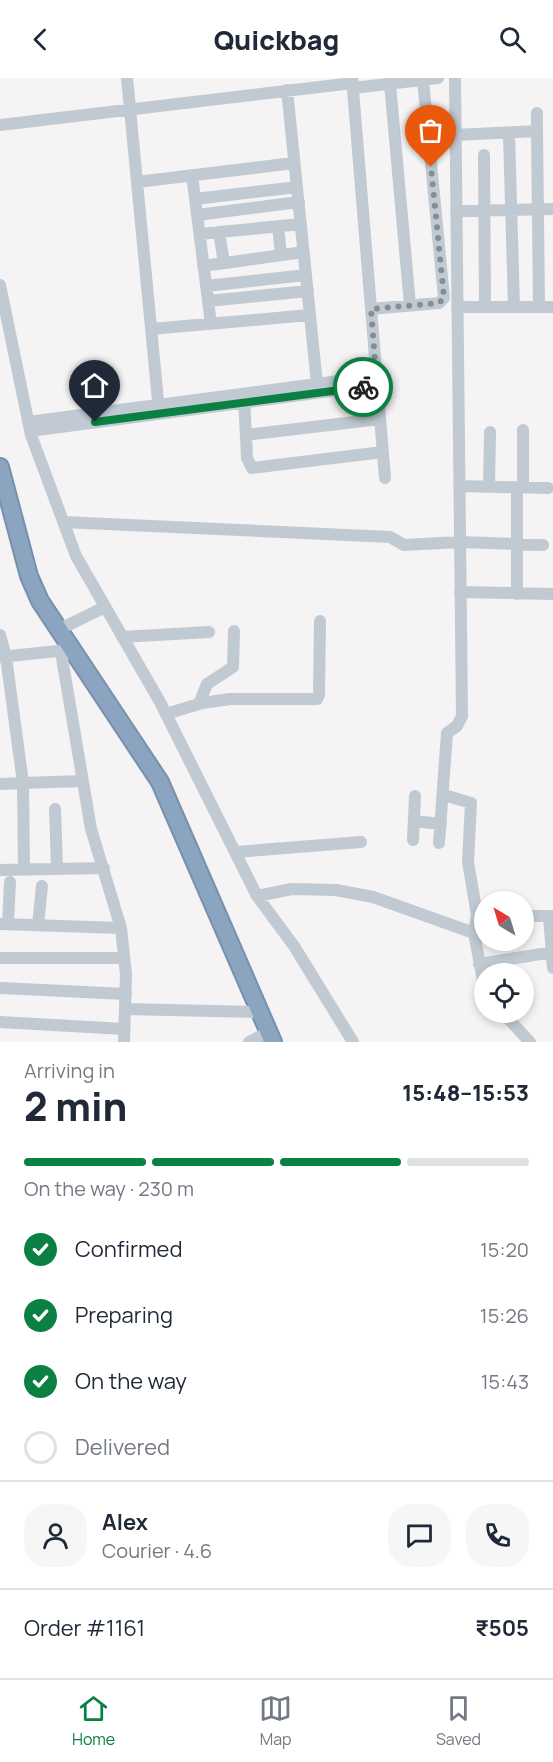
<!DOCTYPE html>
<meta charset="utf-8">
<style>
:root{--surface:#fff;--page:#f6f6f7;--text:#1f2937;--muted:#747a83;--line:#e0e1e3;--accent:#0b8043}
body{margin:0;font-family:Manrope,sans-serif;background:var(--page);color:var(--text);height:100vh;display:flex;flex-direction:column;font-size:22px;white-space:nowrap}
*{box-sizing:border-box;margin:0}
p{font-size:20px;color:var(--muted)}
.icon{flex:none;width:33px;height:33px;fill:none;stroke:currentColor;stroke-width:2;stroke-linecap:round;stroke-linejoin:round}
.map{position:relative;height:964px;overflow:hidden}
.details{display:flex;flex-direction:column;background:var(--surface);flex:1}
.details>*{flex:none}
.needle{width:39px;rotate:322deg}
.fabs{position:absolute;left:474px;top:813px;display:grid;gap:12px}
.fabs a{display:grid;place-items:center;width:60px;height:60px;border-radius:50%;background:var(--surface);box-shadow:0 3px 9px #0003;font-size:30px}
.pin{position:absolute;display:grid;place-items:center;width:51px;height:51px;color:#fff;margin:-62px -26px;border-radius:50% 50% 50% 0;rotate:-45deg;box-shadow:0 0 6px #0007}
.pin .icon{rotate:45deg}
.courier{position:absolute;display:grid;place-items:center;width:60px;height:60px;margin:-30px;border:4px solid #0b8043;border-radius:50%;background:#fff;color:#222;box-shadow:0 2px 8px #0007}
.summary em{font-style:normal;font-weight:800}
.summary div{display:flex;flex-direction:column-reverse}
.summary{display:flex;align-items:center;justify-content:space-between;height:102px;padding:0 24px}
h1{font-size:39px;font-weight:800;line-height:45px}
.bar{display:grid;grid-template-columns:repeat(4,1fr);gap:9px 6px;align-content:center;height:72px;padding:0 24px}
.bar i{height:8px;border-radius:4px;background:var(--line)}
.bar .selected{background:var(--accent)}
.bar p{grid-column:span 4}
.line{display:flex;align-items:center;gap:15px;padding:0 24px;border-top:2px solid var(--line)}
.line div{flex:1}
.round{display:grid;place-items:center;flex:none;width:63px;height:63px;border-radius:24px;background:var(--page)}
ol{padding:0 24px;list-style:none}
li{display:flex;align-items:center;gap:18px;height:66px}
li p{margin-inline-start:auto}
li .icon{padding:6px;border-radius:50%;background:var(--accent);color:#fff;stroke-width:4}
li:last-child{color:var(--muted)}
li i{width:33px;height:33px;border:3px solid var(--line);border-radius:50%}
header{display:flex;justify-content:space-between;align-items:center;height:78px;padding:0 24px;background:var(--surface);font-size:27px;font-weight:800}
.dock{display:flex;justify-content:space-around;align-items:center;height:84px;border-top:2px solid var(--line);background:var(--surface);font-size:16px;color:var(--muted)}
.dock a{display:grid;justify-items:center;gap:3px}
.dock .selected{color:var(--accent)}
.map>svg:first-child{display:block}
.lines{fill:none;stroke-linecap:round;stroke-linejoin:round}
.highway-casing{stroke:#7690ad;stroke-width:20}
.minor{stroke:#c1cad2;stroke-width:12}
.highway{stroke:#8ba5c1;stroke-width:16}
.done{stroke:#868d94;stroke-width:6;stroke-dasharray:0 10.8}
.route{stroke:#0b8043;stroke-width:8}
</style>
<header><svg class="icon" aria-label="back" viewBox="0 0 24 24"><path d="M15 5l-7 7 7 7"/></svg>Quickbag<svg class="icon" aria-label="search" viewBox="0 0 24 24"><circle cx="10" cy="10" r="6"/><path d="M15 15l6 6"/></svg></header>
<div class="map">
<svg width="553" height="964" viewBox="0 0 553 964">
<rect width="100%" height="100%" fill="#f5f3f3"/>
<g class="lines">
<defs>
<path id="highway" d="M 0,389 L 29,498 L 40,523 L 160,704 L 273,964"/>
</defs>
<use href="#highway" class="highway-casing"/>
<path class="minor" d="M 127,0 L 159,333
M 352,0 L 385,400
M 390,6 L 410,227
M 353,10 L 438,0
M 287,12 L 317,306
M 0,47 L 353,5
M 537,53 L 539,229
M 509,56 L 514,229
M 455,57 L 537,53 L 537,35
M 484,77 L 485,229
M 192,97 L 211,246
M 137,104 L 294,85
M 195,121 L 297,109
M 456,133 L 553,131
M 197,137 L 299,124
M 278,148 L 281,177
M 219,154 L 224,185
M 200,156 L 301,146
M 203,188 L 304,174
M 0,207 L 31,357 L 76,478 L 160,624 L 257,818 L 294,868 L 353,964
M 206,208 L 306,197
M 208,223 L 308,213
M 457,229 L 553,229
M 371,231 L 439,225 L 444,220 L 423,2
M 151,251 L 310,237
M 244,318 L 247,380 L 252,390 L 383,374
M 28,344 L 377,298
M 523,352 L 523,409
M 30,353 L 377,307
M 246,357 L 380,341
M 459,408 L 548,410
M 489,408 L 490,354
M 63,444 L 390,459 L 404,467 L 460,464 L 543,467
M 460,514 L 553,516
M 517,516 L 517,409
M 58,552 L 105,529
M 0,557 L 6,579 L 23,705 L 0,706
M 122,559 L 209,554
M 61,574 L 91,751 L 121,850 L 126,896 L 124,964
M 0,579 L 67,572
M 199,626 L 207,606 L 233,589 L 234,553
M 166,636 L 202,625 L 230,621 L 317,621 L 319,617 L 320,543
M 444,717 L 471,725 L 468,784 L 477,837 L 474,855
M 55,731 L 57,789
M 414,743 L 441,746
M 413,762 L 415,718
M 439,765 L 447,655 L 457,648 L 462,638 L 455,0
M 236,774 L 361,764
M 24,791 L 23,705 L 83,703
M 0,792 L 104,790
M 257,818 L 292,811 L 336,812 L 373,819 L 474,855 L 484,908
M 524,838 L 553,838
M 549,838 L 553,890
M 0,846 L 121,850
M 8,846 L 10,804
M 38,847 L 42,808
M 0,880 L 124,880
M 479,886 L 553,874
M 0,910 L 126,916
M 125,931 L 260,934
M 502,934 L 530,964
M 0,944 L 124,951
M 249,964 L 269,954"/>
<use href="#highway" class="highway"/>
</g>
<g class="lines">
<path class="done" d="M 363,309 L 377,308 L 371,231 L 439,225 L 444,220 L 431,89"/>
<path class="route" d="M 95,344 L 363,309"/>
</g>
</svg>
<div class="fabs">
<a><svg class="needle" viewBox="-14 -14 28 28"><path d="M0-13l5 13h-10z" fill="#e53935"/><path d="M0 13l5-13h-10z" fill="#747a83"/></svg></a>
<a><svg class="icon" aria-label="locate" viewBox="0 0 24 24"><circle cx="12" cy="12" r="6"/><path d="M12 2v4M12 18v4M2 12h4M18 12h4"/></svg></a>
</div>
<div class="pin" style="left:431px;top:89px;background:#ea580c"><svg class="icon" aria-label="bag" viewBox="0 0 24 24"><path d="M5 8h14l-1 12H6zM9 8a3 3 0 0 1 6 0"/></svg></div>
<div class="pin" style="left:95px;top:344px;background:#1f2937"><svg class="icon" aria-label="home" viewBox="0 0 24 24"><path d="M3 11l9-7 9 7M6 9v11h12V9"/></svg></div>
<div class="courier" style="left:363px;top:309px"><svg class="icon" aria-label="bike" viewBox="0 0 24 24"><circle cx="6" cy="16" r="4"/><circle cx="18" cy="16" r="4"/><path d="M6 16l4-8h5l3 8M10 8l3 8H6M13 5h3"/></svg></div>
</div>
<section class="details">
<div class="summary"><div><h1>2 min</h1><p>Arriving in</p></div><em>15:48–15:53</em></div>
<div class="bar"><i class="selected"></i><i class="selected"></i><i class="selected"></i><i></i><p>On the way · 230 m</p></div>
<ol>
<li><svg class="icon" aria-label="check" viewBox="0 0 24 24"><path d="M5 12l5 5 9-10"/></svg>Confirmed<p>15:20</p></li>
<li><svg class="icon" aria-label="check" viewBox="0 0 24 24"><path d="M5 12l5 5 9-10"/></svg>Preparing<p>15:26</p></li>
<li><svg class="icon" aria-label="check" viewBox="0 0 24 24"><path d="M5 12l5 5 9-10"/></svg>On the way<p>15:43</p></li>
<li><i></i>Delivered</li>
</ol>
<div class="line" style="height:108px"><a class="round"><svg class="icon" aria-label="person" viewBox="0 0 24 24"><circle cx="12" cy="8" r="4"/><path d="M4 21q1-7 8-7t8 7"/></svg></a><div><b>Alex</b><p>Courier · 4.6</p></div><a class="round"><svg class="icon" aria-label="chat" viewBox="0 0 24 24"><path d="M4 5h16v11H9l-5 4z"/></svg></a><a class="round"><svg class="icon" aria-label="phone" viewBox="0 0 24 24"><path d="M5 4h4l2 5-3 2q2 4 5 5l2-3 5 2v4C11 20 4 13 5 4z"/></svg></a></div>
<div class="line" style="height:78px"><div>Order #1161</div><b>₹505</b></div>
</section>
<nav class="dock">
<a class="selected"><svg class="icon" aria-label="home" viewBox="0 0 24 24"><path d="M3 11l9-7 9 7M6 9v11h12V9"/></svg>Home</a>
<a><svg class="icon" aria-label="map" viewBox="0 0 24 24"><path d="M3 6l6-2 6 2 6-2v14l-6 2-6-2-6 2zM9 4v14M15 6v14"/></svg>Map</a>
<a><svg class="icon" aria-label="saved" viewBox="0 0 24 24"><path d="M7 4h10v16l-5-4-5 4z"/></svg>Saved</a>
</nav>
